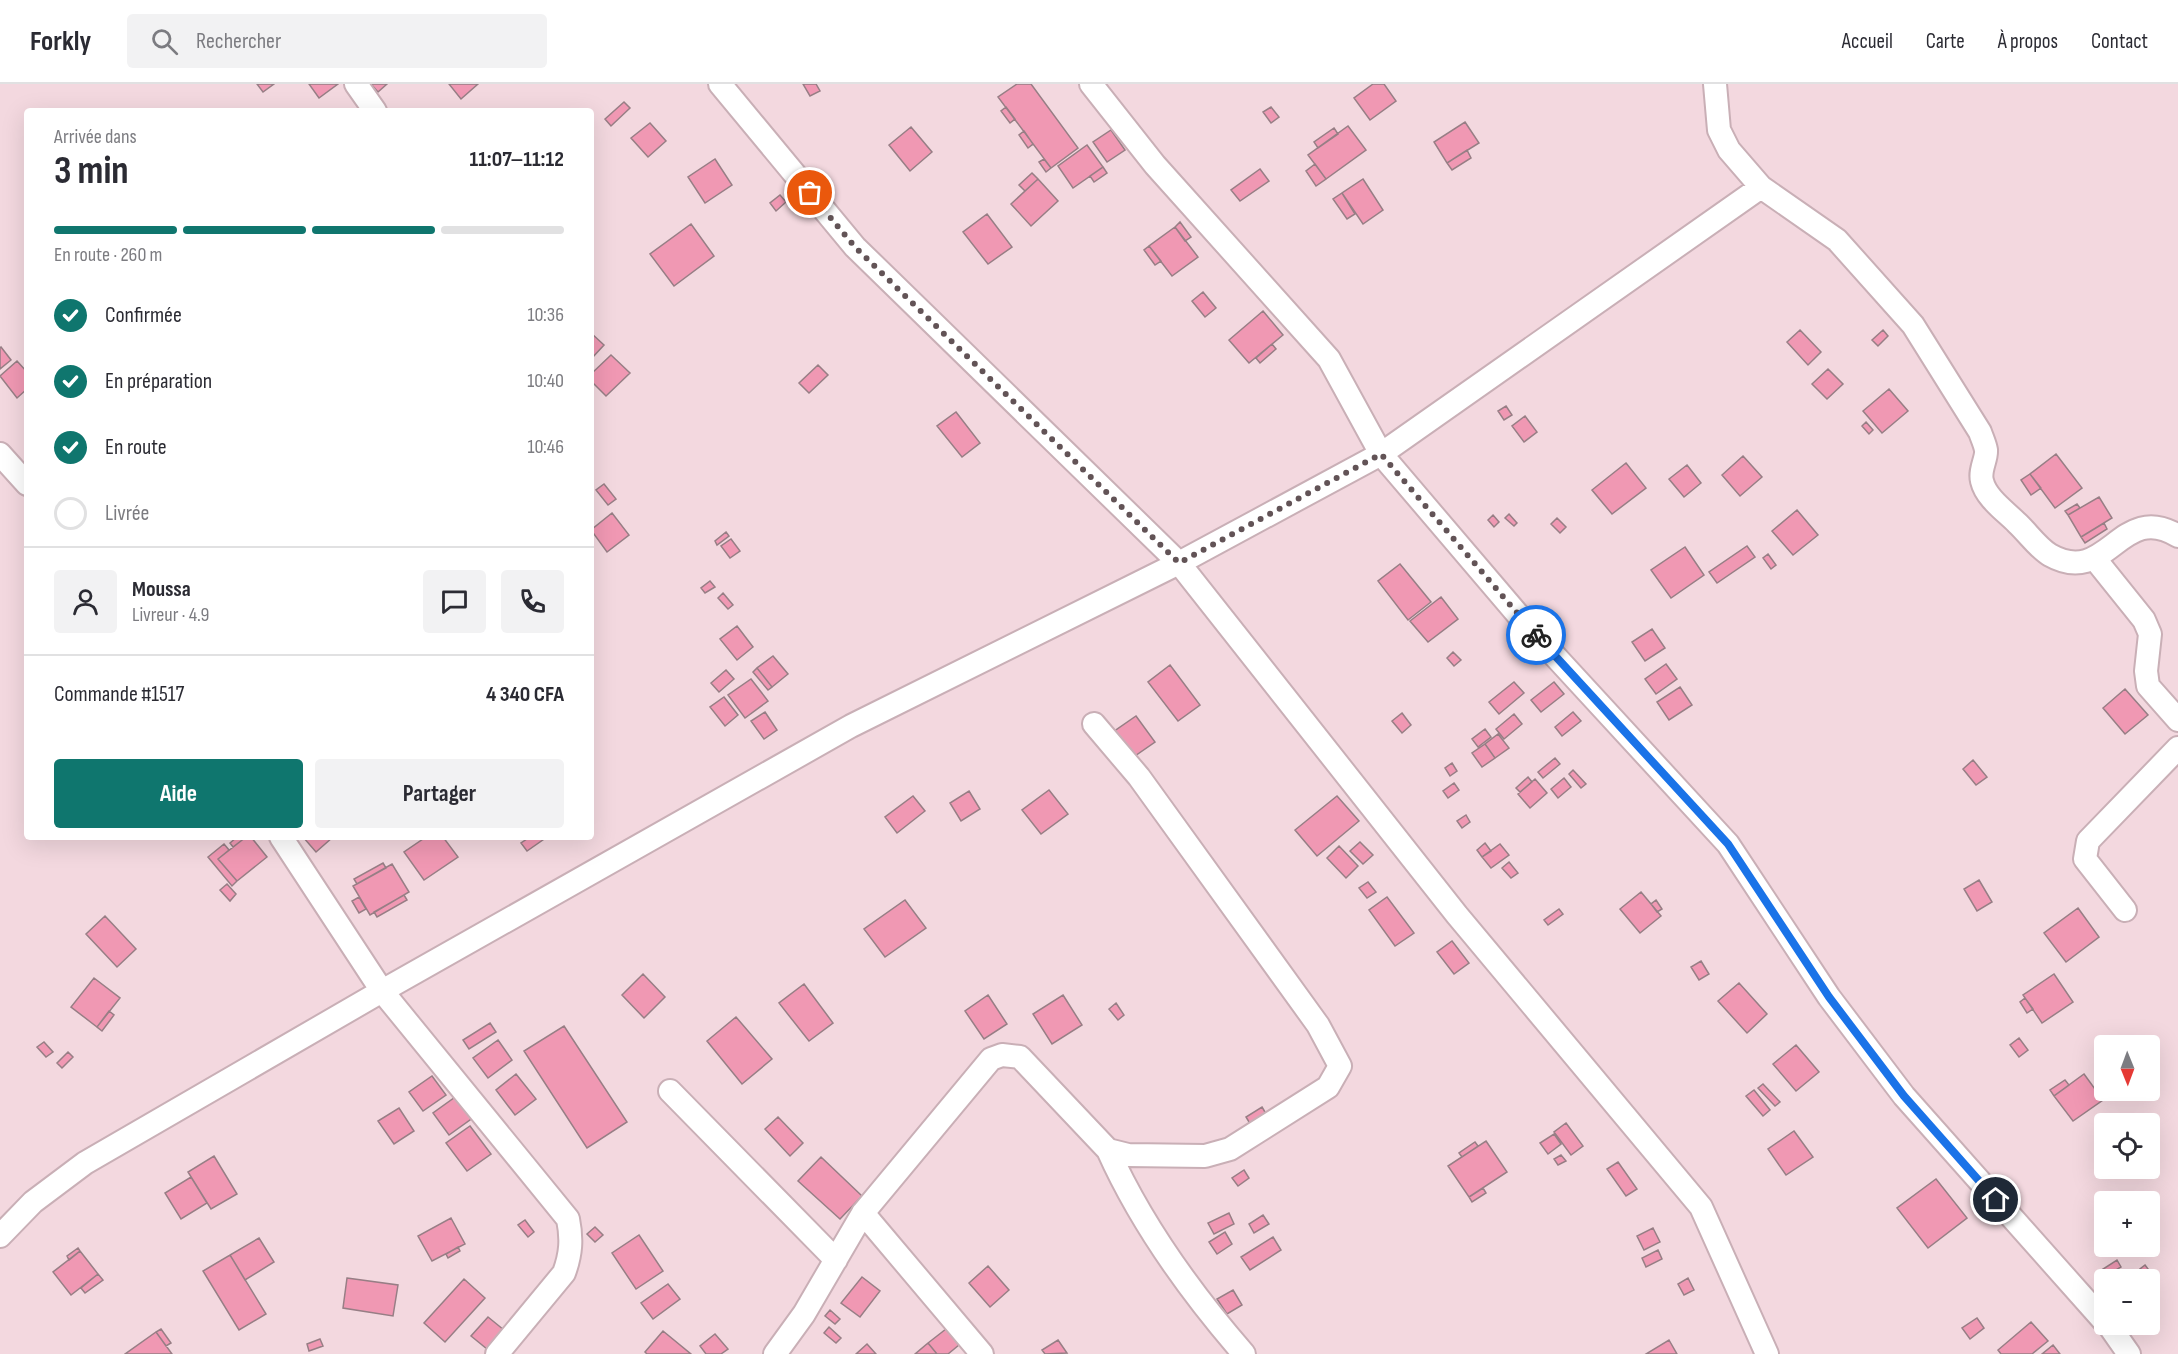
<!DOCTYPE html>
<html lang="fr">
<meta charset="utf-8">
<style>
:root{--surface:#fff;--page:#f2f2f3;--text:#2b2b33;--muted:#7c7c81;--line:#e1e1e2;--accent:#0f766e}
body{margin:0;font-family:"Sofia Sans Condensed",sans-serif;background:var(--page);color:var(--text);height:100vh;display:flex;flex-direction:column;font-size:22px;white-space:nowrap}
*{box-sizing:border-box;margin:0}
p{font-size:20px;color:var(--muted)}
.icon{flex:none;width:33px;height:33px;fill:none;stroke:currentColor;stroke-width:2;stroke-linecap:round;stroke-linejoin:round}
.map{position:relative;flex:1;overflow:hidden}
.drawer{position:absolute;left:24px;top:24px;width:570px;height:732px;display:flex;flex-direction:column;background:var(--surface);border-radius:6px;box-shadow:0 6px 24px #0002}
.drawer>*{flex:none}
.needle{width:39px;rotate:179deg}
.fabs{position:absolute;left:2094px;top:951px;display:grid;gap:12px}
.fabs a{display:grid;place-items:center;width:66px;height:66px;border-radius:6px;background:var(--surface);box-shadow:0 6px 24px #0002;font-size:30px}
.pin{position:absolute;display:grid;place-items:center;width:51px;height:51px;color:#fff;margin:-26px;border:3px solid #fff;border-radius:50%;box-shadow:0 2px 6px #0007}
.courier{position:absolute;display:grid;place-items:center;width:60px;height:60px;margin:-30px;border:4px solid #1a73e8;border-radius:50%;background:#fff;color:#222;box-shadow:0 2px 8px #0007}
.head em{font-style:normal;font-weight:700}
.head div{display:flex;flex-direction:column-reverse}
.head{display:flex;align-items:center;justify-content:space-between;height:102px;padding:0 30px}
h1{font-size:39px;font-weight:700;line-height:45px}
.bar{display:grid;grid-template-columns:repeat(4,1fr);gap:9px 6px;align-content:center;height:72px;padding:0 30px}
.bar i{height:8px;border-radius:4px;background:var(--line)}
.bar .on{background:var(--accent)}
.bar p{grid-column:span 4}
.line{display:flex;align-items:center;gap:15px;padding:0 30px;border-top:2px solid var(--line)}
.line div{flex:1}
.round{display:grid;place-items:center;flex:none;width:63px;height:63px;border-radius:6px;background:var(--page)}
ol{padding:0 30px;list-style:none}
li{display:flex;align-items:center;gap:18px;height:66px}
li p{margin-inline-start:auto}
li .icon{padding:6px;border-radius:50%;background:var(--accent);color:#fff;stroke-width:4}
li:last-child{color:var(--muted)}
li i{width:33px;height:33px;border:3px solid var(--line);border-radius:50%}
.cta{display:flex;gap:12px;margin-top:auto;padding:12px 30px}
.cta a{flex:1;height:69px;border-radius:6px;background:var(--accent);color:#fff;font-size:24px;font-weight:700;line-height:69px;text-align:center}
.cta a+a{background:var(--page);color:var(--text)}
header{display:flex;align-items:center;gap:36px;box-sizing:border-box;height:84px;padding:0 30px;background:var(--surface);border-bottom:2px solid var(--line)}
header strong{font-size:28px}
nav{display:flex;gap:33px;margin-inline-start:auto;font-size:21px}
.search{width:420px;height:54px;background:var(--page);display:flex;align-items:center;gap:15px;box-sizing:border-box;padding:0 21px;border-radius:6px;color:var(--muted);font-size:22px}
.map>svg:first-child{display:block}
.building{fill:#f098b3;stroke:#977e85;stroke-width:1.5}
.lines{fill:none;stroke-linecap:round;stroke-linejoin:round}
.minor-casing{stroke:#c9afb6;stroke-width:26}
.minor{stroke:#fff;stroke-width:22}
.done{stroke:#625356;stroke-width:6;stroke-dasharray:0 10.8}
.route{stroke:#1a73e8;stroke-width:8}
</style>
<header>
<strong>Forkly</strong>
<div class="search"><svg class="icon" aria-label="search" viewBox="0 0 24 24"><circle cx="10" cy="10" r="6"/><path d="M15 15l6 6"/></svg>Rechercher</div>
<nav><a>Accueil</a><a>Carte</a><a>À propos</a><a>Contact</a></nav>
</header>
<div class="map">
<svg width="2178" height="1270" viewBox="0 0 2178 1270">
<rect width="100%" height="100%" fill="#f3d8df"/>
<path class="building" d="M 257,0 L 274,0 L 263,8 Z
M 309,0 L 338,0 L 319,14 Z
M 371,0 L 387,0 L 378,8 Z
M 449,0 L 478,0 L 461,15 Z
M 803,0 L 816,0 L 820,7 L 810,12 Z
M 1017,0 L 1031,0 L 1078,64 L 1051,84 L 998,13 Z
M 1373,0 L 1384,0 L 1396,17 L 1370,36 L 1354,14 Z
M 624,18 L 630,24 L 611,42 L 605,35 Z
M 1006,23 L 1015,35 L 1010,39 L 1001,27 Z
M 1271,23 L 1279,33 L 1271,39 L 1263,28 Z
M 1465,38 L 1479,59 L 1447,79 L 1434,58 Z
M 650,39 L 666,57 L 648,73 L 631,54 Z
M 1348,42 L 1366,66 L 1326,95 L 1308,71 Z
M 911,43 L 932,68 L 910,87 L 889,61 Z
M 1334,44 L 1338,50 L 1318,64 L 1314,58 Z
M 1111,46 L 1125,66 L 1107,78 L 1093,58 Z
M 1024,47 L 1033,60 L 1028,64 L 1019,51 Z
M 1087,61 L 1103,83 L 1073,104 L 1058,82 Z
M 1467,66 L 1471,74 L 1452,86 L 1447,79 Z
M 715,75 L 732,101 L 705,119 L 688,93 Z
M 1044,75 L 1051,84 L 1046,88 L 1039,78 Z
M 1315,80 L 1326,95 L 1316,102 L 1306,87 Z
M 1103,83 L 1107,89 L 1094,98 L 1090,92 Z
M 1260,85 L 1269,97 L 1240,117 L 1231,106 Z
M 1032,89 L 1038,95 L 1025,107 L 1019,101 Z
M 1038,95 L 1058,117 L 1031,142 L 1011,120 Z
M 1363,95 L 1383,126 L 1363,140 L 1342,109 Z
M 1342,109 L 1355,130 L 1347,135 L 1333,115 Z
M 780,111 L 786,118 L 776,127 L 770,119 Z
M 987,130 L 1012,163 L 988,180 L 963,148 Z
M 1180,138 L 1191,153 L 1185,157 L 1175,143 Z
M 691,140 L 714,172 L 674,202 L 650,170 Z
M 1175,143 L 1198,173 L 1172,192 L 1149,162 Z
M 1149,162 L 1161,177 L 1155,181 L 1144,166 Z
M 1203,208 L 1216,224 L 1205,233 L 1192,217 Z
M 1263,227 L 1283,251 L 1249,279 L 1229,256 Z
M 1800,246 L 1821,268 L 1808,281 L 1787,258 Z
M 1883,246 L 1888,252 L 1878,262 L 1872,256 Z
M 591,249 L 604,261 L 591,275 Z
M 1272,260 L 1276,265 L 1260,279 L 1256,274 Z
M 1,263 L 11,276 L 0,285 L 0,264 Z
M 611,271 L 630,289 L 606,312 L 591,297 L 591,290 Z
M 17,277 L 27,288 L 27,305 L 17,314 L 0,292 Z
M 818,281 L 828,291 L 809,309 L 799,299 Z
M 1828,285 L 1843,300 L 1827,315 L 1812,300 Z
M 1889,305 L 1908,327 L 1882,349 L 1863,327 Z
M 1506,322 L 1512,331 L 1504,336 L 1498,327 Z
M 956,328 L 980,359 L 962,373 L 937,342 Z
M 1525,332 L 1537,348 L 1524,358 L 1512,342 Z
M 1866,338 L 1873,346 L 1869,350 L 1862,342 Z
M 2056,370 L 2082,404 L 2055,424 L 2030,390 Z
M 1743,372 L 1762,393 L 1740,412 L 1722,391 Z
M 1626,379 L 1646,404 L 1612,430 L 1592,406 Z
M 1687,381 L 1701,399 L 1684,413 L 1669,395 Z
M 2030,390 L 2041,404 L 2031,411 L 2021,396 Z
M 604,400 L 616,415 L 608,421 L 596,406 Z
M 2099,413 L 2112,434 L 2081,453 L 2068,431 Z
M 2077,420 L 2080,424 L 2068,431 L 2065,427 Z
M 1797,426 L 1818,451 L 1793,471 L 1772,447 Z
M 612,429 L 629,451 L 607,468 L 591,446 Z
M 1509,430 L 1517,439 L 1514,442 L 1505,434 Z
M 1493,431 L 1499,438 L 1494,443 L 1488,436 Z
M 1557,434 L 1566,443 L 1560,449 L 1551,440 Z
M 2104,439 L 2107,445 L 2085,459 L 2081,453 Z
M 726,448 L 729,452 L 717,461 L 715,457 Z
M 731,455 L 740,467 L 730,474 L 721,462 Z
M 1747,462 L 1755,473 L 1717,499 L 1709,488 Z
M 1685,463 L 1704,491 L 1671,514 L 1651,486 Z
M 1768,470 L 1776,481 L 1771,485 L 1763,474 Z
M 1400,480 L 1431,518 L 1408,536 L 1378,497 Z
M 710,497 L 715,503 L 705,509 L 701,504 Z
M 723,509 L 733,521 L 728,525 L 718,514 Z
M 1441,513 L 1458,535 L 1428,558 L 1410,537 Z
M 737,542 L 753,563 L 737,576 L 720,555 Z
M 1652,545 L 1665,564 L 1645,577 L 1632,558 Z
M 1453,568 L 1461,576 L 1454,582 L 1447,574 Z
M 773,572 L 788,590 L 772,603 L 757,584 Z
M 1666,580 L 1677,595 L 1656,610 L 1645,595 Z
M 1170,581 L 1200,621 L 1178,637 L 1148,598 Z
M 757,584 L 772,603 L 768,606 L 753,588 Z
M 726,586 L 734,595 L 719,608 L 711,599 Z
M 751,595 L 768,617 L 745,634 L 728,611 Z
M 1514,598 L 1524,609 L 1499,630 L 1489,618 Z
M 1554,598 L 1564,610 L 1541,628 L 1531,616 Z
M 1680,603 L 1692,621 L 1669,636 L 1657,618 Z
M 2125,605 L 2148,631 L 2125,650 L 2103,624 Z
M 724,613 L 738,631 L 725,642 L 710,623 Z
M 765,628 L 777,646 L 764,655 L 751,637 Z
M 1573,628 L 1581,637 L 1562,652 L 1555,643 Z
M 1402,629 L 1411,641 L 1402,649 L 1392,637 Z
M 1514,630 L 1522,640 L 1504,655 L 1496,645 Z
M 1136,632 L 1155,658 L 1132,674 L 1113,648 Z
M 1485,645 L 1491,653 L 1478,663 L 1472,655 Z
M 1498,650 L 1509,664 L 1495,674 L 1485,660 Z
M 1485,660 L 1495,674 L 1482,683 L 1472,669 Z
M 1555,674 L 1560,680 L 1543,694 L 1538,688 Z
M 1973,676 L 1987,693 L 1976,701 L 1963,685 Z
M 1452,679 L 1457,687 L 1450,692 L 1445,684 Z
M 1573,686 L 1586,700 L 1581,704 L 1569,690 Z
M 1528,693 L 1532,698 L 1520,708 L 1516,704 Z
M 1564,694 L 1571,703 L 1558,714 L 1551,705 Z
M 1535,695 L 1547,709 L 1530,724 L 1518,710 Z
M 1454,699 L 1459,706 L 1448,714 L 1443,707 Z
M 1049,706 L 1068,730 L 1041,750 L 1022,726 Z
M 969,707 L 980,725 L 961,737 L 950,719 Z
M 913,712 L 925,727 L 897,749 L 885,733 Z
M 1337,712 L 1359,737 L 1317,772 L 1295,746 Z
M 1466,731 L 1470,738 L 1462,744 L 1457,737 Z
M 237,753 L 246,753 L 233,763 L 230,759 Z
M 246,753 L 251,753 L 267,773 L 237,797 L 218,775 Z
M 303,753 L 333,753 L 316,768 Z
M 426,753 L 443,753 L 458,773 L 424,796 L 404,768 Z
M 530,753 L 547,753 L 527,767 L 521,759 Z
M 1360,758 L 1373,771 L 1363,780 L 1350,767 Z
M 1485,759 L 1491,767 L 1482,773 L 1477,766 Z
M 224,760 L 229,766 L 218,775 L 237,797 L 232,802 L 208,773 Z
M 1500,760 L 1509,771 L 1491,784 L 1482,773 Z
M 1339,762 L 1358,782 L 1346,794 L 1327,774 Z
M 1509,778 L 1518,789 L 1511,794 L 1502,784 Z
M 383,779 L 386,784 L 357,800 L 354,795 Z
M 392,780 L 409,808 L 370,831 L 353,802 Z
M 1979,796 L 1992,818 L 1977,827 L 1964,805 Z
M 1368,798 L 1376,808 L 1367,814 L 1359,804 Z
M 227,800 L 236,810 L 230,817 L 220,806 Z
M 1641,808 L 1661,832 L 1640,849 L 1620,825 Z
M 404,811 L 407,816 L 377,833 L 374,828 Z
M 359,813 L 366,825 L 359,829 L 352,817 Z
M 1387,813 L 1414,849 L 1395,862 L 1369,826 Z
M 905,816 L 926,844 L 885,873 L 864,845 Z
M 1656,816 L 1662,825 L 1657,828 L 1651,820 Z
M 2078,824 L 2099,853 L 2066,878 L 2044,849 Z
M 1559,825 L 1563,830 L 1548,841 L 1544,836 Z
M 105,832 L 136,865 L 117,883 L 86,850 Z
M 1452,857 L 1469,879 L 1454,890 L 1437,868 Z
M 1701,877 L 1709,890 L 1699,896 L 1691,883 Z
M 643,890 L 665,913 L 644,934 L 622,911 Z
M 2054,890 L 2073,918 L 2042,939 L 2023,911 Z
M 94,894 L 120,914 L 97,943 L 71,923 Z
M 1739,899 L 1767,930 L 1747,949 L 1718,917 Z
M 804,900 L 833,939 L 809,957 L 779,919 Z
M 988,911 L 1007,940 L 984,955 L 965,927 Z
M 1063,911 L 1082,941 L 1052,960 L 1033,930 Z
M 2025,914 L 2033,925 L 2027,929 L 2020,918 Z
M 1116,919 L 1124,931 L 1118,936 L 1109,925 Z
M 109,927 L 114,931 L 102,947 L 97,943 Z
M 736,933 L 772,975 L 742,1000 L 707,957 Z
M 490,939 L 496,948 L 469,965 L 463,956 Z
M 564,942 L 627,1038 L 587,1064 L 524,967 Z
M 2019,954 L 2028,966 L 2019,973 L 2010,961 Z
M 498,956 L 512,976 L 488,994 L 473,974 Z
M 44,958 L 53,968 L 46,973 L 37,963 Z
M 1796,961 L 1819,988 L 1796,1007 L 1773,980 Z
M 68,968 L 73,973 L 62,984 L 57,979 Z
M 516,990 L 536,1015 L 515,1031 L 496,1006 Z
M 2084,990 L 2103,1016 L 2073,1037 L 2054,1012 Z
M 432,992 L 446,1011 L 423,1027 L 409,1008 Z
M 2065,996 L 2069,1001 L 2054,1012 L 2050,1006 Z
M 1763,1000 L 1780,1018 L 1775,1022 L 1758,1004 Z
M 1754,1006 L 1770,1026 L 1763,1032 L 1746,1012 Z
M 458,1011 L 474,1033 L 449,1051 L 433,1029 Z
M 1262,1023 L 1268,1033 L 1252,1043 L 1246,1033 Z
M 399,1024 L 414,1047 L 394,1060 L 378,1037 Z
M 778,1033 L 803,1059 L 790,1072 L 765,1045 Z
M 1566,1039 L 1583,1062 L 1571,1071 L 1554,1048 Z
M 470,1042 L 491,1070 L 467,1087 L 446,1059 Z
M 1794,1047 L 1813,1073 L 1786,1091 L 1768,1065 Z
M 1554,1050 L 1561,1060 L 1548,1070 L 1540,1059 Z
M 1486,1057 L 1507,1088 L 1469,1113 L 1448,1082 Z
M 1475,1058 L 1478,1062 L 1462,1073 L 1459,1069 Z
M 1561,1071 L 1566,1077 L 1558,1081 L 1554,1075 Z
M 214,1072 L 237,1110 L 211,1125 L 188,1088 Z
M 821,1073 L 862,1112 L 840,1135 L 798,1097 Z
M 1618,1078 L 1637,1105 L 1626,1112 L 1607,1085 Z
M 1244,1086 L 1249,1094 L 1238,1102 L 1232,1094 Z
M 191,1093 L 207,1119 L 181,1135 L 165,1109 Z
M 1936,1095 L 1967,1134 L 1928,1164 L 1897,1124 Z
M 1483,1104 L 1486,1109 L 1472,1118 L 1469,1113 Z
M 1229,1129 L 1234,1140 L 1214,1150 L 1208,1139 Z
M 1263,1131 L 1269,1140 L 1254,1149 L 1249,1140 Z
M 451,1134 L 465,1160 L 432,1177 L 418,1152 Z
M 525,1136 L 534,1148 L 528,1153 L 518,1141 Z
M 595,1143 L 603,1151 L 595,1158 L 587,1150 Z
M 1653,1144 L 1660,1158 L 1644,1166 L 1637,1152 Z
M 1225,1148 L 1232,1160 L 1217,1170 L 1209,1158 Z
M 639,1151 L 663,1187 L 636,1205 L 612,1169 Z
M 1273,1153 L 1281,1166 L 1250,1186 L 1241,1173 Z
M 259,1154 L 274,1178 L 245,1196 L 230,1171 Z
M 458,1163 L 460,1167 L 448,1174 L 446,1170 Z
M 78,1164 L 80,1167 L 69,1176 L 67,1172 Z
M 1658,1166 L 1662,1175 L 1646,1183 L 1642,1174 Z
M 80,1167 L 98,1190 L 71,1211 L 53,1188 Z
M 230,1171 L 266,1230 L 239,1246 L 203,1187 Z
M 2117,1176 L 2121,1183 L 2104,1193 L 2100,1187 Z
M 2145,1181 L 2157,1197 L 2151,1201 L 2140,1185 Z
M 988,1182 L 1009,1206 L 990,1223 L 969,1199 Z
M 98,1190 L 103,1196 L 85,1209 L 81,1204 Z
M 862,1193 L 880,1207 L 860,1233 L 841,1219 Z
M 347,1194 L 398,1201 L 393,1232 L 343,1224 Z
M 1688,1194 L 1694,1206 L 1684,1211 L 1678,1200 Z
M 464,1195 L 485,1214 L 445,1258 L 424,1239 Z
M 668,1200 L 680,1215 L 653,1235 L 641,1219 Z
M 1233,1206 L 1242,1221 L 1227,1230 L 1217,1215 Z
M 830,1226 L 840,1235 L 835,1240 L 825,1232 Z
M 488,1233 L 504,1246 L 487,1265 L 471,1252 Z
M 1977,1234 L 1984,1244 L 1970,1255 L 1962,1244 Z
M 2031,1238 L 2048,1257 L 2032,1270 L 2001,1270 L 1998,1266 Z
M 829,1243 L 841,1254 L 836,1259 L 824,1249 Z
M 161,1245 L 171,1259 L 166,1262 L 156,1248 Z
M 946,1245 L 959,1261 L 948,1270 L 937,1270 L 928,1259 Z
M 663,1247 L 691,1270 L 647,1270 L 645,1268 Z
M 156,1248 L 172,1270 L 125,1270 Z
M 715,1250 L 728,1265 L 721,1270 L 706,1270 L 700,1262 Z
M 320,1255 L 323,1262 L 309,1267 L 307,1260 Z
M 1058,1256 L 1067,1269 L 1045,1270 L 1042,1266 Z
M 1669,1256 L 1677,1270 L 1646,1270 Z
M 928,1259 L 937,1270 L 915,1270 Z
M 867,1260 L 876,1270 L 856,1270 Z
M 2053,1261 L 2060,1270 L 2042,1270 Z"/>
<g class="lines">
<defs>
<path id="minor" d="M 356,0 L 375,27
M 720,0 L 855,163 L 1179,479 L 1457,831 L 1701,1123 L 1767,1270
M 1091,0 L 1155,81 L 1329,275 L 1381,370 L 1531,546 L 1728,760 L 1829,913 L 1904,1012 L 2104,1237
M 1715,0 L 1719,46 L 1729,66 L 1761,103 L 1837,156 L 1913,241 L 1980,348 C 1982,354 1985,360 1986,366 C 1987,375 1979,386 1982,397 C 1986,414 2005,427 2017,439 C 2027,448 2038,464 2050,471 C 2108,504 2120,416 2178,452
M 0,370 L 27,400
M 2095,475 L 2144,536 L 2150,550 L 2146,587 L 2148,602 L 2178,636
M 281,753 L 382,907 L 568,1135 C 572,1155 571,1170 564,1189 L 497,1270
M 2125,826 L 2085,775 L 2088,757 L 2178,664
M 670,1007 L 836,1176
M 1108,1066 C 1141,1140 1191,1209 1244,1270
M 863,1129 L 982,1270
M 0,1152 L 33,1118 L 85,1079 L 382,907 L 851,642 L 1179,479 L 1381,370 L 1761,103
M 2108,1240 L 2129,1270
M 775,1270 L 804,1230 L 863,1129 L 991,975 L 1002,971 L 1020,973 L 1108,1066 L 1128,1071 L 1205,1072 L 1230,1065 L 1328,1003 L 1340,982 L 1318,941 L 1139,693 L 1094,640"/>
</defs>
<use href="#minor" class="minor-casing"/>
<use href="#minor" class="minor"/>
</g>
<g class="lines">
<path class="done" d="M 810,109 L 855,163 L 1179,479 L 1381,370 L 1536,551"/>
<path class="route" d="M 1536,551 L 1728,760 L 1829,913 L 1904,1012 L 1996,1116"/>
</g>
</svg>
<div class="fabs">
<a><svg class="needle" viewBox="-14 -14 28 28"><path d="M0-13l5 13h-10z" fill="#e53935"/><path d="M0 13l5-13h-10z" fill="#7c7c81"/></svg></a>
<a><svg class="icon" aria-label="locate" viewBox="0 0 24 24"><circle cx="12" cy="12" r="6"/><path d="M12 2v4M12 18v4M2 12h4M18 12h4"/></svg></a>
<a>+</a>
<a>−</a>
</div>
<div class="pin" style="left:810px;top:109px;background:#ea580c"><svg class="icon" aria-label="bag" viewBox="0 0 24 24"><path d="M5 8h14l-1 12H6zM9 8a3 3 0 0 1 6 0"/></svg></div>
<div class="pin" style="left:1996px;top:1116px;background:#1f2937"><svg class="icon" aria-label="home" viewBox="0 0 24 24"><path d="M3 11l9-7 9 7M6 9v11h12V9"/></svg></div>
<div class="courier" style="left:1536px;top:551px"><svg class="icon" aria-label="bike" viewBox="0 0 24 24"><circle cx="6" cy="16" r="4"/><circle cx="18" cy="16" r="4"/><path d="M6 16l4-8h5l3 8M10 8l3 8H6M13 5h3"/></svg></div>
<section class="drawer">
<div class="head"><div><h1>3 min</h1><p>Arrivée dans</p></div><em>11:07–11:12</em></div>
<div class="bar"><i class="on"></i><i class="on"></i><i class="on"></i><i></i><p>En route · 260 m</p></div>
<ol>
<li><svg class="icon" aria-label="check" viewBox="0 0 24 24"><path d="M5 12l5 5 9-10"/></svg>Confirmée<p>10:36</p></li>
<li><svg class="icon" aria-label="check" viewBox="0 0 24 24"><path d="M5 12l5 5 9-10"/></svg>En préparation<p>10:40</p></li>
<li><svg class="icon" aria-label="check" viewBox="0 0 24 24"><path d="M5 12l5 5 9-10"/></svg>En route<p>10:46</p></li>
<li><i></i>Livrée</li>
</ol>
<div class="line" style="height:108px"><a class="round"><svg class="icon" aria-label="person" viewBox="0 0 24 24"><circle cx="12" cy="8" r="4"/><path d="M4 21q1-7 8-7t8 7"/></svg></a><div><b>Moussa</b><p>Livreur · 4.9</p></div><a class="round"><svg class="icon" aria-label="chat" viewBox="0 0 24 24"><path d="M4 5h16v11H9l-5 4z"/></svg></a><a class="round"><svg class="icon" aria-label="phone" viewBox="0 0 24 24"><path d="M5 4h4l2 5-3 2q2 4 5 5l2-3 5 2v4C11 20 4 13 5 4z"/></svg></a></div>
<div class="line" style="height:78px"><div>Commande #1517</div><b>4 340 CFA</b></div>
<div class="cta"><a>Aide</a><a>Partager</a></div>
</section>
</div>
